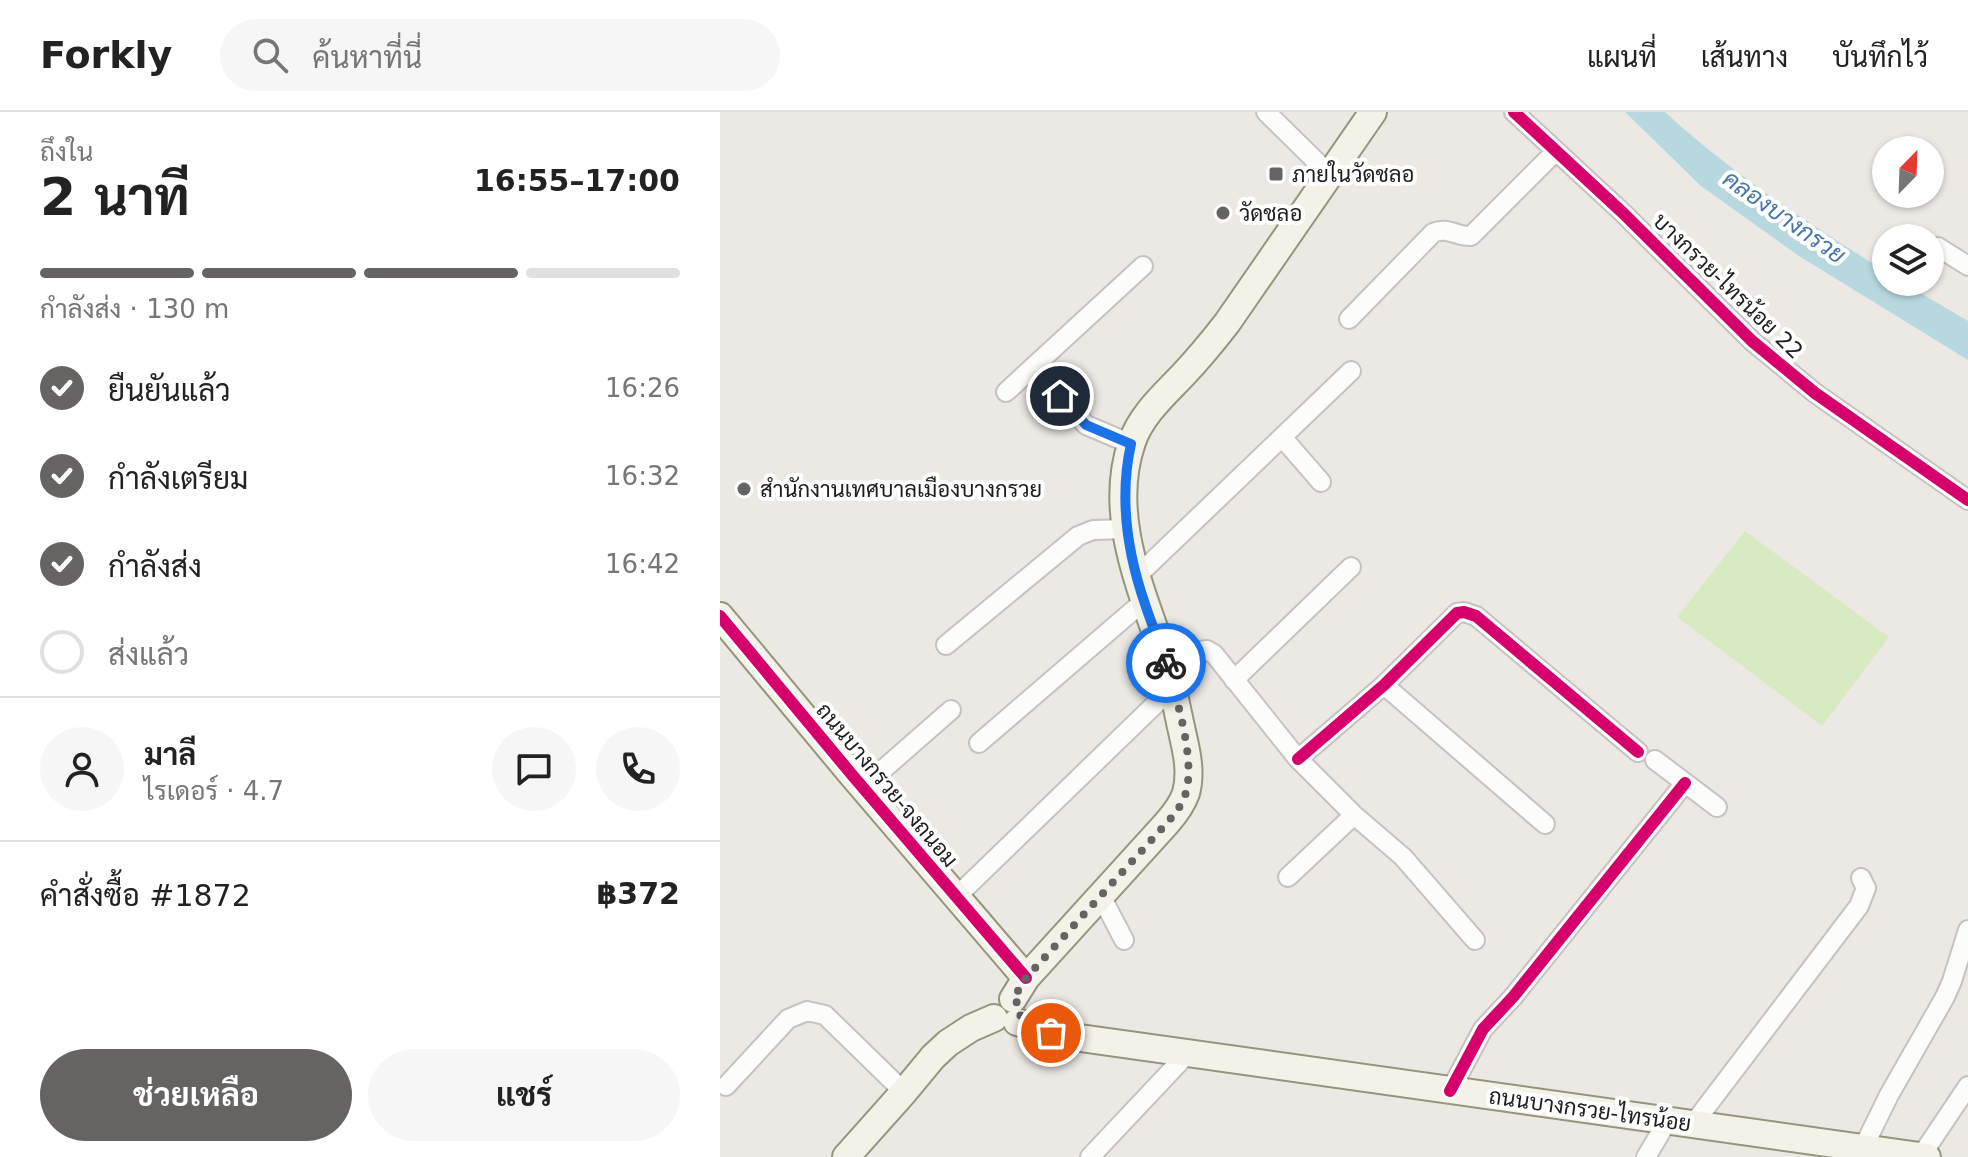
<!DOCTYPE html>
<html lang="th">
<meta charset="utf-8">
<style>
:root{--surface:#fff;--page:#f6f6f6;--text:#222;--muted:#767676;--line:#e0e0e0;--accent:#656463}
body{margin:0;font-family:"DejaVu Sans",Sarabun,sans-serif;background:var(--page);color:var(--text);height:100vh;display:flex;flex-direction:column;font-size:30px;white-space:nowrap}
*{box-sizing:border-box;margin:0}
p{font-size:26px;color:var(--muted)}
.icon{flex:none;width:44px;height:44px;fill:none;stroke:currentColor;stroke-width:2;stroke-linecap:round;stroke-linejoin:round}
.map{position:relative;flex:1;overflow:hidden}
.details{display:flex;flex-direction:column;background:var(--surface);width:720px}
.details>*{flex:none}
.needle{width:52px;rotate:23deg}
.tools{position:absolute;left:1152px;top:24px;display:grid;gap:16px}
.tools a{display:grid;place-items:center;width:72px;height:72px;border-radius:50%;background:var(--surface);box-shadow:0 2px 6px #0004;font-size:40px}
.pin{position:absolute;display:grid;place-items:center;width:68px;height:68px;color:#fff;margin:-34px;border:4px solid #fff;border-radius:50%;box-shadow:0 2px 8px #0007}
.courier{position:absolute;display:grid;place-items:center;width:80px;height:80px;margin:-40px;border:6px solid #1a73e8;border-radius:50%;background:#fff;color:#222;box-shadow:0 2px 10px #0007}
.overview em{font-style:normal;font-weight:700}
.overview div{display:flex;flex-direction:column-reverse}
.overview{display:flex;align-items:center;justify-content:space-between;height:136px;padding:0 40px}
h1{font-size:52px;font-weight:700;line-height:60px}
.bar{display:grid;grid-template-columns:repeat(4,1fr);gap:12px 8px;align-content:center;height:96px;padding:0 40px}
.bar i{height:10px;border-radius:6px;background:var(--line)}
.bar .on{background:var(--accent)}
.bar p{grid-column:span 4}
.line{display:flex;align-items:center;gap:20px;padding:0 40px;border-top:2px solid var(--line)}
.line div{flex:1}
.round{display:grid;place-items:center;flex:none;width:84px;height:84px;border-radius:42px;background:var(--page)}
ol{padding:0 40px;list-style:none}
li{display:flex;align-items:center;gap:24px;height:88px}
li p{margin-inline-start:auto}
li .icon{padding:8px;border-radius:50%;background:var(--accent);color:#fff;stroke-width:4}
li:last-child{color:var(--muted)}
li i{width:44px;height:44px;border:4px solid var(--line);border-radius:50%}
.button{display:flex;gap:16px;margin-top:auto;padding:16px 40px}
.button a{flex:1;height:92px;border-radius:48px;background:var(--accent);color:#fff;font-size:32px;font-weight:700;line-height:92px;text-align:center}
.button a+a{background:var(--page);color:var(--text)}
header{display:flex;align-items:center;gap:48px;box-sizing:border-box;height:112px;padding:0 40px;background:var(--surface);border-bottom:2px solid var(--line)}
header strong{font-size:38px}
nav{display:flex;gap:44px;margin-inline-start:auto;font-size:28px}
.search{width:560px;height:72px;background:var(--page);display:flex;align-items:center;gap:20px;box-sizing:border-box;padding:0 28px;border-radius:44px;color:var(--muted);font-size:30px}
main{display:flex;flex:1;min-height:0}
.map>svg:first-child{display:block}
.grass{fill:#d8eac2}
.water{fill:#b8d8e0}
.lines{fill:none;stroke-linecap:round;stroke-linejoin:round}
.street-casing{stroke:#c4c3c1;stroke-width:22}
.secondary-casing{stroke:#94957d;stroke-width:30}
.street{stroke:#fcfcfb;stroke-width:18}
.secondary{stroke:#f3f2e9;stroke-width:26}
.cycleway-casing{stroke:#fff;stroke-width:17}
.cycleway{stroke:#d6006c;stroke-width:12}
.done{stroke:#656463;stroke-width:8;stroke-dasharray:0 14.4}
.route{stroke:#1a73e8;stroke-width:10}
.poi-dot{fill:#656463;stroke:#fff;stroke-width:3}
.labels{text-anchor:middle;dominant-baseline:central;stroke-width:8;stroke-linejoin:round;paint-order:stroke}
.poi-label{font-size:22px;fill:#1d1d1d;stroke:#fff;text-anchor:start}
.street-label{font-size:22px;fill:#1d1d1d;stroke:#fff}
.water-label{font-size:24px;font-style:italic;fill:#4476a7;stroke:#fff}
</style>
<header>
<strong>Forkly</strong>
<div class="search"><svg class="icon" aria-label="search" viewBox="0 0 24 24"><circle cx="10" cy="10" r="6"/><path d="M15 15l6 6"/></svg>ค้นหาที่นี่</div>
<nav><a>แผนที่</a><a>เส้นทาง</a><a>บันทึกไว้</a></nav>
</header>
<main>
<section class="details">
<div class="overview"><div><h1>2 นาที</h1><p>ถึงใน</p></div><em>16:55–17:00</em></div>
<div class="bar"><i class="on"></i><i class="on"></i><i class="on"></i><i></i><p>กำลังส่ง · 130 m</p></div>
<ol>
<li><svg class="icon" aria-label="check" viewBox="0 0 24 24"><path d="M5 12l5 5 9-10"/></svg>ยืนยันแล้ว<p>16:26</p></li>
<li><svg class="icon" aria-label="check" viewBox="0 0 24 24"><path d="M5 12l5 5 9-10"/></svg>กำลังเตรียม<p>16:32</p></li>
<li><svg class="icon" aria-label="check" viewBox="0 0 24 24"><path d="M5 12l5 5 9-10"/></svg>กำลังส่ง<p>16:42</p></li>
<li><i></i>ส่งแล้ว</li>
</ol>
<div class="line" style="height:144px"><a class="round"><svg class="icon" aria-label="person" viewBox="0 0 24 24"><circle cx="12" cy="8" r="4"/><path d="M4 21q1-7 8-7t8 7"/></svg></a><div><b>มาลี</b><p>ไรเดอร์ · 4.7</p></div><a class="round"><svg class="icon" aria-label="chat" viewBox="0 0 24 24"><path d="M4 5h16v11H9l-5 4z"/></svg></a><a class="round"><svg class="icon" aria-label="phone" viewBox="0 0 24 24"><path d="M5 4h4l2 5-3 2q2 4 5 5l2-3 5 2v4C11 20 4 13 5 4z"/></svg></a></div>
<div class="line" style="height:104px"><div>คำสั่งซื้อ #1872</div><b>฿372</b></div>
<div class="button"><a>ช่วยเหลือ</a><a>แชร์</a></div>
</section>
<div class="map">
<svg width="1248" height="1045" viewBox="0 0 1248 1045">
<rect width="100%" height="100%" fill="#ece9e5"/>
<path class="grass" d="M 1025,419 L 1169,525 L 1102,614 L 957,505 Z"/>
<path class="water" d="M 905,0 L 945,0 C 1011,61 1090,112 1166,160 L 1166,170 L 1182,170 L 1248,209 L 1248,248 L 1079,144 L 981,74 Z"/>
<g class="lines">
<defs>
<path id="street" d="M 546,0 L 610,63
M 794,0 L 903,101 L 1032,229 L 1095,281 L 1248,388
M 1218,135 L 1248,154
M 629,207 L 713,121 C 727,114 737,125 751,124 L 836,39
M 316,253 L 340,284 L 366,313 L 411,332
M 286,280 L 423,154
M 562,325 L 601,370
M 416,465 L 631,259
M 226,533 L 358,424 L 373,418 L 406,417
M 444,544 L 487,538 L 494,542 L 578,647 L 634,703 L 683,745 L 755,828
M 514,568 L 631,455
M 664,573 L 825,712
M 259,631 L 424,489
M 578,647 L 664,573 L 737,501 L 744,500 L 756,504 L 918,640
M 935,648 L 997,695
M 143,675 L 231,598
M 568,765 L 634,703
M 381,784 L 404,828
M 236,785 L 453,575
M 6,974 L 68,907 L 87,899 L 105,903 L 184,980
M 730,979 L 763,917 L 793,885 L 965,671
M 974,1011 L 1139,794 L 1146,776 L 1141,766
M 1143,1036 L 1169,983 L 1225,885 L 1232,869 L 1248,818
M 1201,1044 L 1248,974
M 370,1045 L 468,941
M 926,1045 L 948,1008"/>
<path id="secondary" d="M 0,504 L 133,664 L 306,866
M 293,887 L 306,866 L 446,712 C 454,703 462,693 466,681 C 472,659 466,637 461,615 C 456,591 451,567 444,544 C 421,477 387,402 412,330 C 421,303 444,283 463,263 C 479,246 493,229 507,211 L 653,0
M 297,910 L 331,921 L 353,925 L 1207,1045
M 126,1045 L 184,980 L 213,945 L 228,931 L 251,916 L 274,906"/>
</defs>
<use href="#street" class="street-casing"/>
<use href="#secondary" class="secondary-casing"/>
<use href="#street" class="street"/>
<use href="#secondary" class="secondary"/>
<defs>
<path id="cycleway" d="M 794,0 L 903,101 L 1032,229 L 1095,281 L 1248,388
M 0,504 L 133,664 L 306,866
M 578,647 L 664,573 L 737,501 L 744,500 L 756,504 L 918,640
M 730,979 L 763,917 L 793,885 L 965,671"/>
</defs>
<use href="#cycleway" class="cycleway-casing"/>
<use href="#cycleway" class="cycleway"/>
</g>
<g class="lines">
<path class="done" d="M 331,921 L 297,910 C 304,901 301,893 293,887 L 306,866 L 446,712 C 453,704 460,696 464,686 C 478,654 456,584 446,551"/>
<path class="route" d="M 340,284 L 366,313 L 411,332 C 399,386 407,440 425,492 C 431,511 440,531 446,551"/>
</g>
<g class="poi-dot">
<rect x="548" y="54" width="16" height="16" rx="4"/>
<circle cx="503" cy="101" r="8"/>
<circle cx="24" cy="377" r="8"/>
</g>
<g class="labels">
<g class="poi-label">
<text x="572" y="62">ภายในวัดชลอ</text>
<text x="519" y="101">วัดชลอ</text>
<text x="40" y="377">สำนักงานเทศบาลเมืองบางกรวย</text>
</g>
<g class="street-label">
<text transform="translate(1008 174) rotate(44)">บางกรวย-ไทรน้อย 22</text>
<text transform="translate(167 673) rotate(50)">ถนนบางกรวย-จงถนอม</text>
<text transform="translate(870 998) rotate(8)">ถนนบางกรวย-ไทรน้อย</text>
</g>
<g class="water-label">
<text transform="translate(1064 105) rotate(35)">คลองบางกรวย</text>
</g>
</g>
</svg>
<div class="tools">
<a><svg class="needle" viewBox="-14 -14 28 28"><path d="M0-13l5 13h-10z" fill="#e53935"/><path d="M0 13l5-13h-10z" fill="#767676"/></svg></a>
<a><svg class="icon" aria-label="layers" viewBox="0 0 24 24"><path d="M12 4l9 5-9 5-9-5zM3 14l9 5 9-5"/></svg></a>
</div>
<div class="pin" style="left:331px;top:921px;background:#ea580c"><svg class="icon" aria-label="bag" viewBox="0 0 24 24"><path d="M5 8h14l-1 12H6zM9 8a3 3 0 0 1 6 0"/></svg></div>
<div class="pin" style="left:340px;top:284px;background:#1f2937"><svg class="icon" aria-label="home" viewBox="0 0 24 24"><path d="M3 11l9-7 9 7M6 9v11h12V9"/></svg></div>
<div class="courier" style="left:446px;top:551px"><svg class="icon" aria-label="bike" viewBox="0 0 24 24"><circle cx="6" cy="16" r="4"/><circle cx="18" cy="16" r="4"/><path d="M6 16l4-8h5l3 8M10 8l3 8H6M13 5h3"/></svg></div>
</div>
</main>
